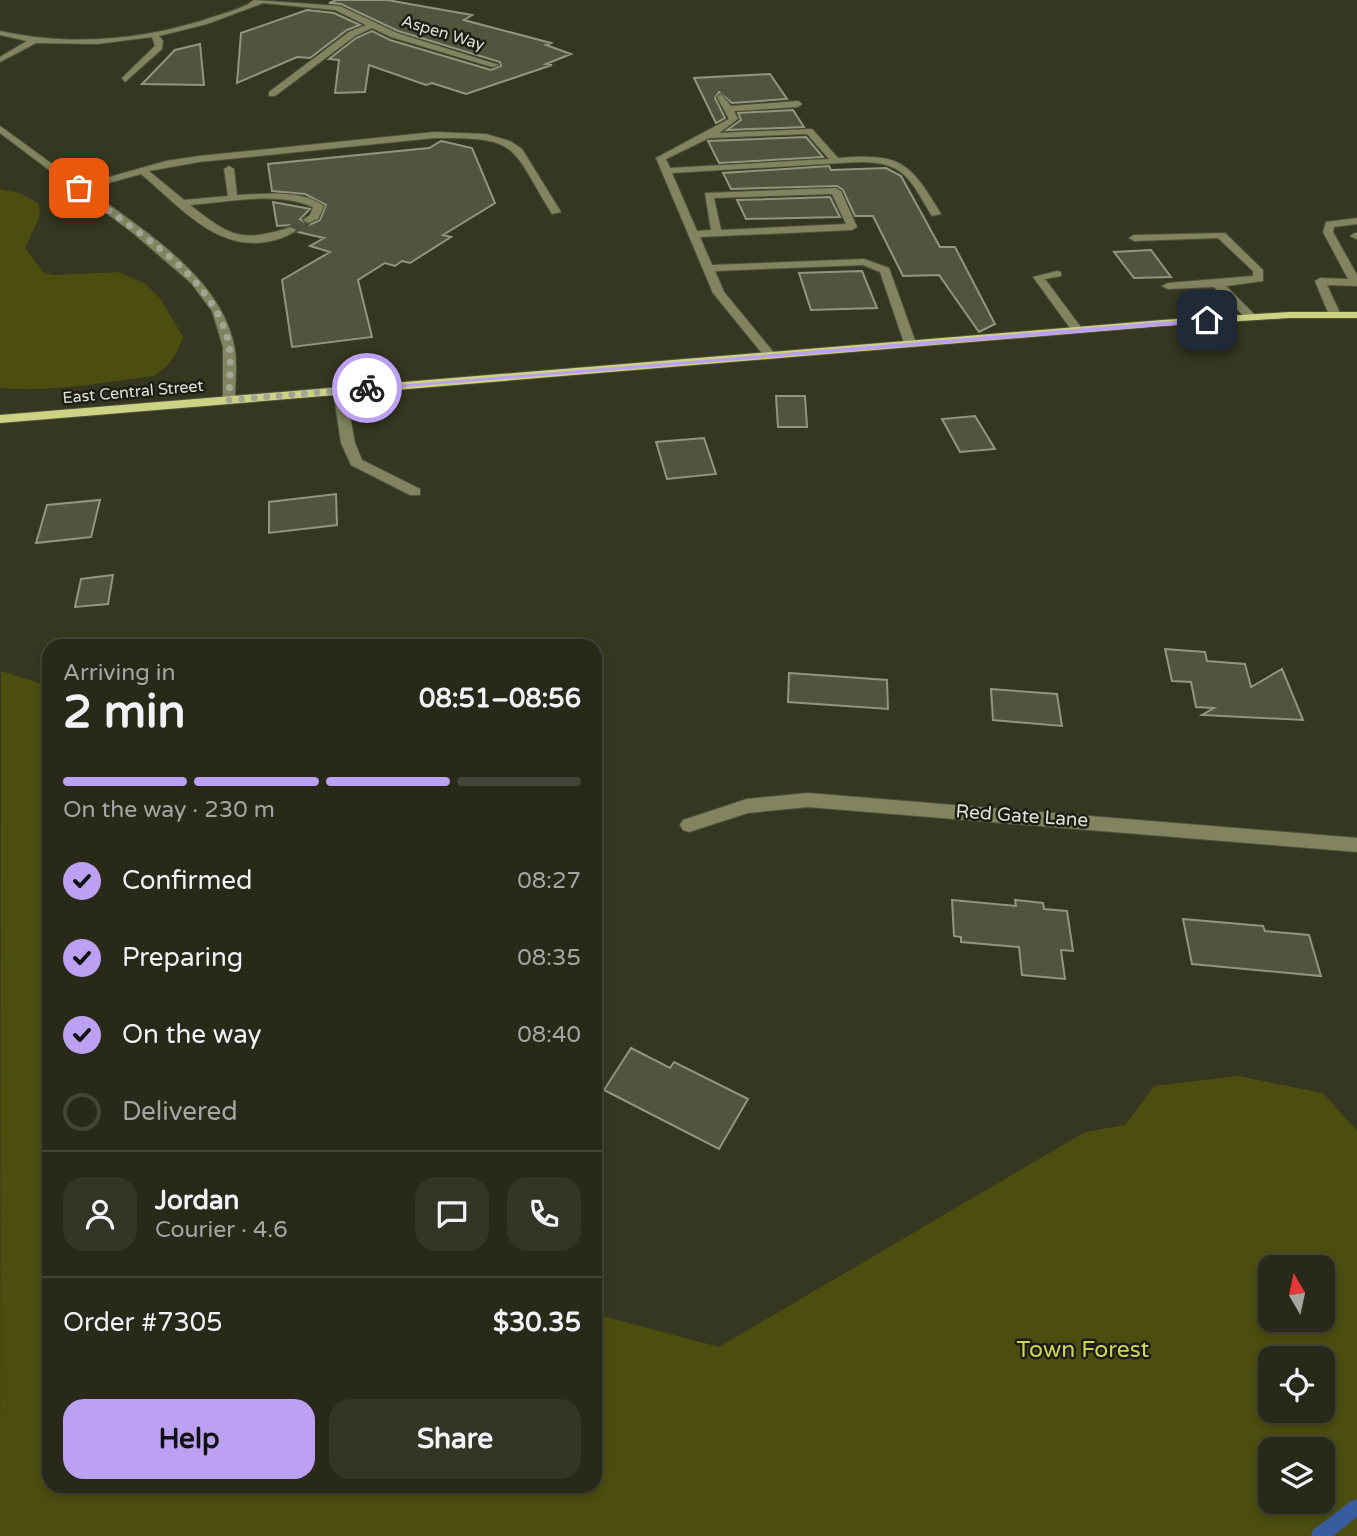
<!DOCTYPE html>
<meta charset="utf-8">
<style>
:root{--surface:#282919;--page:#343526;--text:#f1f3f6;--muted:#a5a6a2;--line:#444538;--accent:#bca0f2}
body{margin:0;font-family:"Varela Round",sans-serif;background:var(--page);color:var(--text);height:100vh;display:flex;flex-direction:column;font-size:26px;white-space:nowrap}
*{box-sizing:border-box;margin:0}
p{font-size:23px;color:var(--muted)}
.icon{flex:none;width:38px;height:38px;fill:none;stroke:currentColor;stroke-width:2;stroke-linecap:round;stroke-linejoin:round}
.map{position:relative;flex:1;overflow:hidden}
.sheet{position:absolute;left:42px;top:639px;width:560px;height:854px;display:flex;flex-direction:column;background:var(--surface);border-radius:21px;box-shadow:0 4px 10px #0003,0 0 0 2px var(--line)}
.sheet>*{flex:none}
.needle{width:46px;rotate:351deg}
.buttons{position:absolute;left:1258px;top:1255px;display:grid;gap:14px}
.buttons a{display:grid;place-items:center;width:77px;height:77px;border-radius:14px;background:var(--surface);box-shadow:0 4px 10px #0003,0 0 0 2px var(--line);font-size:35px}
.pin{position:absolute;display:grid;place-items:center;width:60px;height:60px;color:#fff;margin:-30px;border-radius:14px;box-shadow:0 4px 10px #0006}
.courier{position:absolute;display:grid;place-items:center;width:70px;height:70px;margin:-35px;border:5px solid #bca0f2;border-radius:50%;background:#fff;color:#222;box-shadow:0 2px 9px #0007}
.head em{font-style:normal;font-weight:800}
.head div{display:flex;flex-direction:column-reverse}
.head{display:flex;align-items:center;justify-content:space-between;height:119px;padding:0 21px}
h1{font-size:46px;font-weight:800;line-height:52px}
.bar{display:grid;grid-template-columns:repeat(4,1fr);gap:10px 7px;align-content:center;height:84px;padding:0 21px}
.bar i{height:9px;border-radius:5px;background:var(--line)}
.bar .selected{background:var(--accent)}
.bar p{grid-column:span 4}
.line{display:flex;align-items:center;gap:18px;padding:0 21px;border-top:2px solid var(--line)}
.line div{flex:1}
.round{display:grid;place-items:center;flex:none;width:74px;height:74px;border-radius:21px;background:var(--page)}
ol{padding:0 21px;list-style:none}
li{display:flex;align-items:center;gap:21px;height:77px}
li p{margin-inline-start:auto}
li .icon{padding:7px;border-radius:50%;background:var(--accent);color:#111;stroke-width:4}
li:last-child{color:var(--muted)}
li i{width:38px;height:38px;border:4px solid var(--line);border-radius:50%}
.cta{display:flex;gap:14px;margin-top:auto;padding:14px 21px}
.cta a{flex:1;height:80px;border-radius:21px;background:var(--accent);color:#111;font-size:28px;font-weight:800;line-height:80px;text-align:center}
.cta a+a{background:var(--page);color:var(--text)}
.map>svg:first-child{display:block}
.green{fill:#4b4e0f;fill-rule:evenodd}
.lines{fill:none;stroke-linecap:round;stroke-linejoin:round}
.stream{fill:#395ca1;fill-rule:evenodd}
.building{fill:#52543e;stroke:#93967d;stroke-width:2}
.minor-tunnel{stroke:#4e503c;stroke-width:10;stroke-dasharray:10 5;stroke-linecap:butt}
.minor-casing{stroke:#50523e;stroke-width:2}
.major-casing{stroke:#50523e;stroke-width:2}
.minor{fill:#81845f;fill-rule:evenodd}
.major{fill:#cdd385;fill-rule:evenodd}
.route{fill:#bca0f2}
.done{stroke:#a4a695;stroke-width:7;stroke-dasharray:0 12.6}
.labels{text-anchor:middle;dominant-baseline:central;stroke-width:5;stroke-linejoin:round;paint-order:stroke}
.far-street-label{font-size:16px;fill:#dfe1d4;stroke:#1d1d14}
.street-label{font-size:19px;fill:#dfe1d4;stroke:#1d1d14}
.near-park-label{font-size:23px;fill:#ced658;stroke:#1d1d14}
</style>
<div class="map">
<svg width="1357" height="1536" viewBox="0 0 1357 1536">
<rect width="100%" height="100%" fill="#353721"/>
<path class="green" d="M 0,189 L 20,193 L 39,204 L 40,216 L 25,248 L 43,272 L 53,275 L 118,272 L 144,283 L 160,298 L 183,337 C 177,354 170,367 153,376 C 102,383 51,392 0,388 Z
M 1,671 L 49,686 L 49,1486 L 595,1486 L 595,1314 L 719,1347 L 1085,1132 L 1125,1125 L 1154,1086 L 1238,1076 L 1323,1093 L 1357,1131 L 1357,1536 L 0,1536 ZM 1323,1267 L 1323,1320 L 1270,1320 L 1270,1267 ZM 1270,1358 L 1323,1358 L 1323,1410 L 1270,1410 ZM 1270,1449 L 1323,1449 L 1323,1502 L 1270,1502 Z"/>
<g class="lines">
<path class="stream" d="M 1357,1499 L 1357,1517 L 1333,1536 L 1311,1536 L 1313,1530 L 1351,1501 Z"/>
</g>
<path class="building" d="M 337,0 L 387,0 L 472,15 L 464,20 L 551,43 L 546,45 L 571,54 L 546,64 L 552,65 L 466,94 L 432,83 L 426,85 L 369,65 L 365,92 L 335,93 L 339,60 L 329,59 L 356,38 L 372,31 L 390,40 L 491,70 L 501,66 L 500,62 L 398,31 L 341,4 L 329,3 Z
M 307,10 L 334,13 L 360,25 L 347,30 L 310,58 L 297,57 L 237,83 L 241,33 Z
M 200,44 L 204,85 L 142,84 L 175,50 Z
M 770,74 L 787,99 L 732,103 L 719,92 L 715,98 L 725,118 L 716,123 L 694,78 Z
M 793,110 L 804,127 L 727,130 L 741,120 L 738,113 Z
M 806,137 L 823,157 L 719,163 L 708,141 Z
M 441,141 L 472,148 L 495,203 L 443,235 L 451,237 L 410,263 L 402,261 L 395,266 L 385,263 L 358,280 L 372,337 L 292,347 L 282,280 L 330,252 L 310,246 L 324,238 L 298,232 L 292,225 L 277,226 L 273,202 L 310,209 L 300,219 L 309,225 L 320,220 L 326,205 L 305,194 L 272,191 L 268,164 L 429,148 Z
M 829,166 L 831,170 L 886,168 L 901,176 L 940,247 L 955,247 L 995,324 L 979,332 L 939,275 L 903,276 L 873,216 L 855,216 L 843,190 L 837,186 L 731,189 L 723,173 Z
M 830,197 L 840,217 L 746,219 L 737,200 Z
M 1151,250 L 1171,277 L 1134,278 L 1114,252 Z
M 862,271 L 877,308 L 811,310 L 799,273 Z
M 776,396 L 805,396 L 807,427 L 778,427 Z
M 975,416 L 995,449 L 960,452 L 942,419 Z
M 704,438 L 716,474 L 667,479 L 656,442 Z
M 336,494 L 337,525 L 269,533 L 269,502 Z
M 100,500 L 91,537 L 36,543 L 47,505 Z
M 113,575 L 108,604 L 75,607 L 81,579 Z
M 1165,649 L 1205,652 L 1207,661 L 1245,664 L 1251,687 L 1282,669 L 1303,720 L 1202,715 L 1214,708 L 1196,707 L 1191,682 L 1172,681 Z
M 789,673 L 887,680 L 888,709 L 788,702 Z
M 991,689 L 1057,694 L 1062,726 L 993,720 Z
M 952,900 L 1016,906 L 1015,900 L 1043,903 L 1044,909 L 1067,911 L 1073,951 L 1061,950 L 1065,979 L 1022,975 L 1019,947 L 961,942 L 961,937 L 954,936 Z
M 1183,919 L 1263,926 L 1265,931 L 1309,935 L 1321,976 L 1192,964 Z
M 631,1048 L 670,1068 L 674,1062 L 748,1099 L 719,1149 L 604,1090 Z"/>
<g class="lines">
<path class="minor-tunnel" d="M 291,230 L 308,220"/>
<defs>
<path id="minor" d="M 254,0 L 340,6 L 397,33 L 499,65 L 492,67 L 391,37 L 372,28 L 355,36 L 275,96 L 269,96 L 269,92 L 349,32 L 366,25 L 335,10 L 263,3 L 207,24 L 159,36 L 163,41 L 162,49 L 125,82 L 122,78 L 155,46 L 152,37 L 97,44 L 36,43 L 0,62 L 0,57 L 27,41 L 0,35 L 0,31 C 71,47 147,40 216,16 C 229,12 246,7 254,0 Z
M 721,94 L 731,106 L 798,101 L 802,104 L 798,107 L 734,111 L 738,119 L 719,133 L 812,129 L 838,158 C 901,153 909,161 941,214 L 932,216 C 910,180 905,161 858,162 L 672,173 L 697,231 L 711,230 L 705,193 L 836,188 L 841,191 L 857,227 L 852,230 L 700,237 L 712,265 L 864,259 L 889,268 L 916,343 L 914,346 L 904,343 L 880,272 L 863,265 L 715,271 L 724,292 L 775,354 L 769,358 L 765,357 L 713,293 L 656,158 L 729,119 L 717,97 ZM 807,134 L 829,159 L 670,168 L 666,159 L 709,138 ZM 832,194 L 846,224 L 721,230 L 714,198 Z
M 0,126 L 81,185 L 166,161 L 199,156 L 434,132 L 486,134 L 510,141 L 522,149 L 561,212 L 552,214 C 510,146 521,137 434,138 L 199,162 L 149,171 L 184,200 L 228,196 L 224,169 L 229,166 L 234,169 L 237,195 C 264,194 301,189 324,206 L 318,219 L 308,223 L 303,220 L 310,215 L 313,207 C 276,191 229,202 190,205 C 231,237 241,243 291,227 L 296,230 C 288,237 277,240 266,242 C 215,251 176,203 141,174 L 87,189 C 140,228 220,276 234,345 C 238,362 235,382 235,399 L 229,403 L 223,399 L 223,347 L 212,311 L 191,283 L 133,233 L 0,133 Z
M 1357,218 L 1357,224 L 1334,227 L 1333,232 L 1357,275 L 1357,286 L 1327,285 L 1341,315 L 1335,318 L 1329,315 L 1315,281 L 1320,278 L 1348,279 L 1323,232 L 1326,222 Z
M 1225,233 L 1263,270 L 1263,281 L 1226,286 L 1256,316 L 1256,320 L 1248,320 L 1214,287 L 1168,289 L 1162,286 L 1168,283 L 1253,276 L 1253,271 L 1218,238 L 1134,241 L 1129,238 L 1134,235 Z
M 1355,233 L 1357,233 L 1357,239 L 1350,236 Z
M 1057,271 L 1061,272 L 1061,276 L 1045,279 L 1083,330 L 1081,332 L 1073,332 L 1033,277 Z
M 339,386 L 345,390 L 355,443 L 362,460 L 420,489 L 420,495 L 410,495 L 351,465 L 341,443 L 333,390 Z
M 808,793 L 1357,838 L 1357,852 L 808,807 L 748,813 L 689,832 L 683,830 L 680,825 L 683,820 L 747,799 Z"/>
<path id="major" d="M 1289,312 L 1357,312 L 1357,318 L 1289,318 L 1162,326 L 0,423 L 0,415 L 1162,320 Z"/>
</defs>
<use href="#minor" class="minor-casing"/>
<use href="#major" class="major-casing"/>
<use href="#minor" class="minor"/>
<use href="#major" class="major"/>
</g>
<path class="route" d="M 1207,318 L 1210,322 L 367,390 L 362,388 Z"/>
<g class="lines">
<path class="done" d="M 79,188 C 132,231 214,273 229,345 C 232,362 229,382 229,400 L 367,388"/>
</g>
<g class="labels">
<g class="far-street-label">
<text transform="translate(443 33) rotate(17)">Aspen Way</text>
<text transform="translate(133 392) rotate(-5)">East Central Street</text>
</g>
<g class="street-label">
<text transform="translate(1022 816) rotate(4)">Red Gate Lane</text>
</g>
<g class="near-park-label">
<text x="1083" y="1350">Town Forest</text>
</g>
</g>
</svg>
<div class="buttons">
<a><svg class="needle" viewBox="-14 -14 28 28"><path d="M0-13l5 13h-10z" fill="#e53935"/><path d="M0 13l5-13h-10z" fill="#a5a6a2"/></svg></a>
<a><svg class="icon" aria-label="locate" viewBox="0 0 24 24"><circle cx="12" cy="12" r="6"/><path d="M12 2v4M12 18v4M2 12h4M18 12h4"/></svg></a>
<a><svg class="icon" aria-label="layers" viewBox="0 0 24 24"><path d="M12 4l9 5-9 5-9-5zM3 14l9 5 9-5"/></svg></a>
</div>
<div class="pin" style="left:79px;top:188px;background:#ea580c"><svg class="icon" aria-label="bag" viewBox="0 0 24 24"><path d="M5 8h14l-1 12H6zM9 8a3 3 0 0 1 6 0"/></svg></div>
<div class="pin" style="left:1207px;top:320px;background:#1f2937"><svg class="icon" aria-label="home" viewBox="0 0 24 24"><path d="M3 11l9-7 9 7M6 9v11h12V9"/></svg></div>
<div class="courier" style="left:367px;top:388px"><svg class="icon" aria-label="bike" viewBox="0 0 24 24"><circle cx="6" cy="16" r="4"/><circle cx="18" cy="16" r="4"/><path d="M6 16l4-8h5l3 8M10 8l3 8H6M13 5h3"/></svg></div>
<section class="sheet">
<div class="head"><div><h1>2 min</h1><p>Arriving in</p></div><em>08:51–08:56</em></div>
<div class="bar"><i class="selected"></i><i class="selected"></i><i class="selected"></i><i></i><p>On the way · 230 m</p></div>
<ol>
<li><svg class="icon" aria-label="check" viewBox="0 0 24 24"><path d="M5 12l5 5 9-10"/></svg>Confirmed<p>08:27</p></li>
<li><svg class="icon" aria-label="check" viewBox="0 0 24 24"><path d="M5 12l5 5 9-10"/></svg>Preparing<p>08:35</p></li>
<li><svg class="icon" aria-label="check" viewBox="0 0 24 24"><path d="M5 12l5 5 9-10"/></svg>On the way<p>08:40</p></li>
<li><i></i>Delivered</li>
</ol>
<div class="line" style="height:126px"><a class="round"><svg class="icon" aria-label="person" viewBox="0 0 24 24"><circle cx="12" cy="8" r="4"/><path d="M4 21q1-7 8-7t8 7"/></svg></a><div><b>Jordan</b><p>Courier · 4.6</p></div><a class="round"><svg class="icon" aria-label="chat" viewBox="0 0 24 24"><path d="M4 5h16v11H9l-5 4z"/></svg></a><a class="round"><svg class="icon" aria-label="phone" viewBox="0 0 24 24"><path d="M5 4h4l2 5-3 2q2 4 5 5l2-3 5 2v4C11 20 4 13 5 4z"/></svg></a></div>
<div class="line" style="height:91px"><div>Order #7305</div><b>$30.35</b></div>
<div class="cta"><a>Help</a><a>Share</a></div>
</section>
</div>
